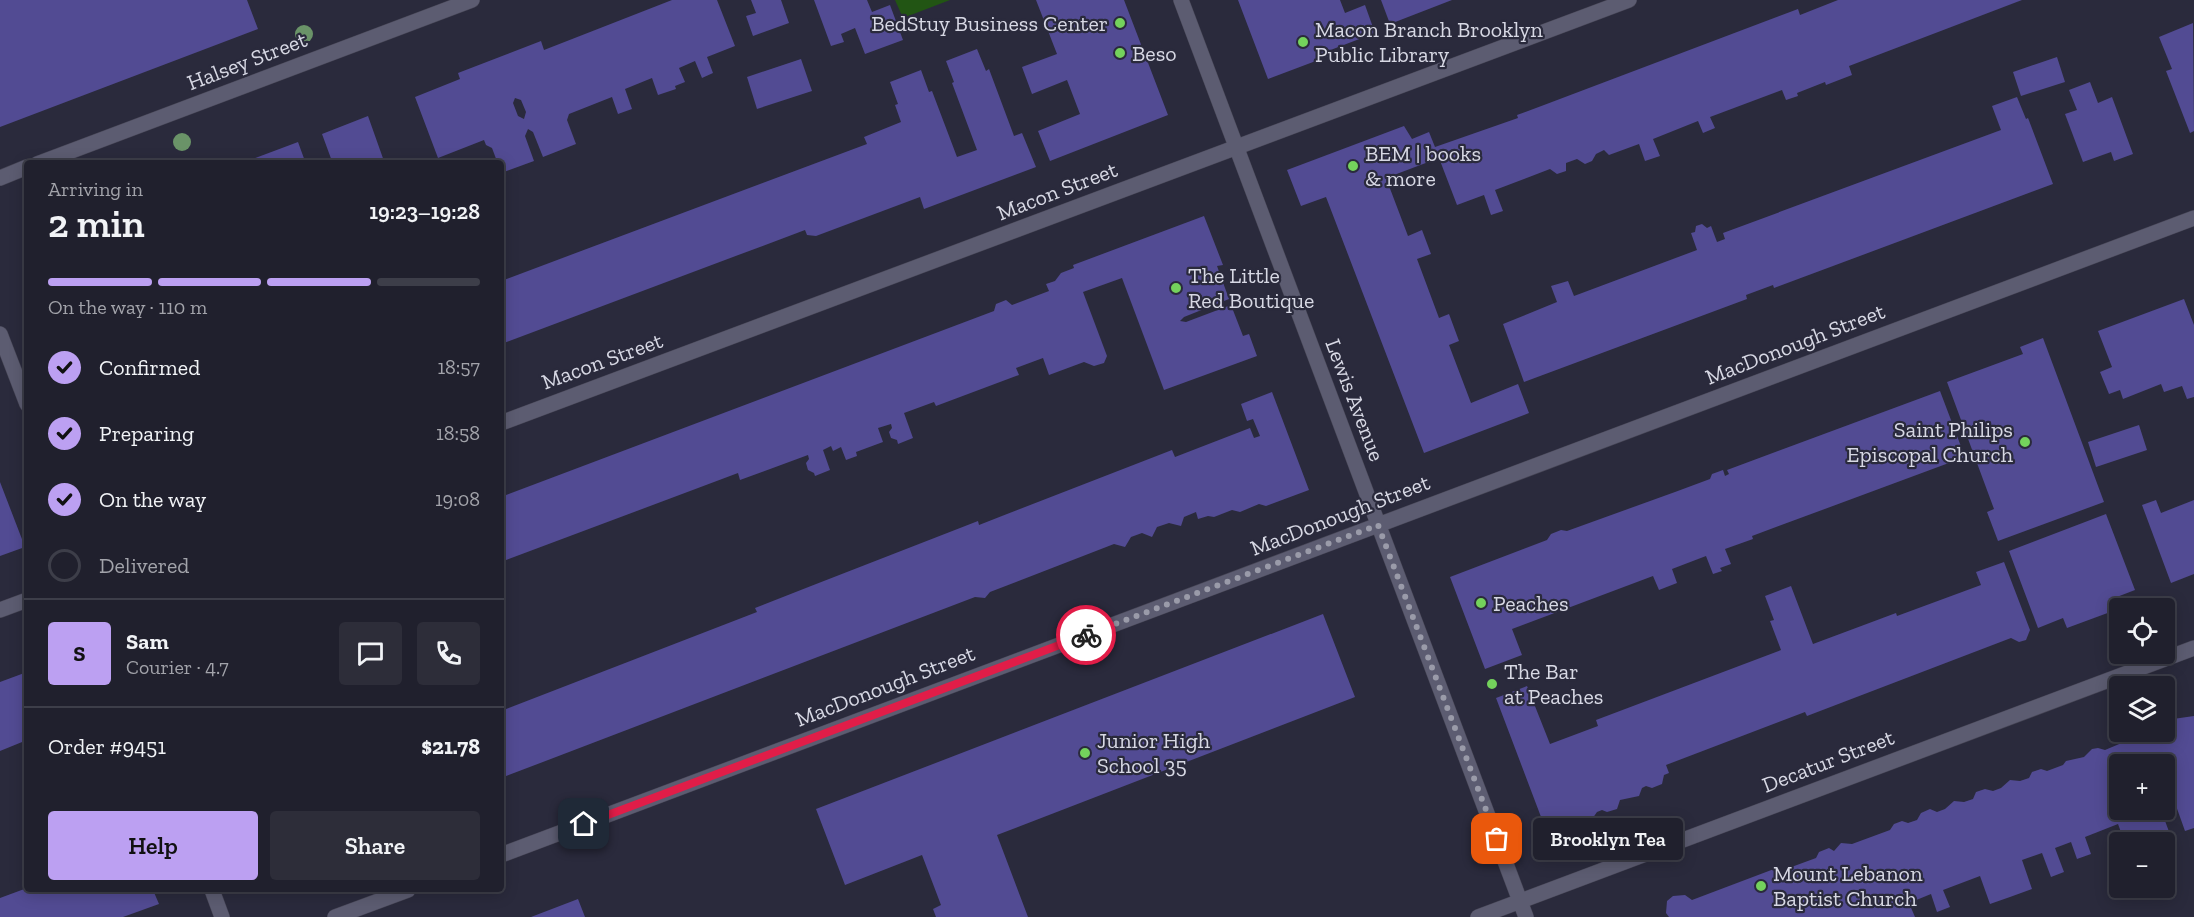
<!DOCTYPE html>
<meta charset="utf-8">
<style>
:root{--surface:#20202d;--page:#2d2d39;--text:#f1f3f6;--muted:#a2a3aa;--line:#3d3e49;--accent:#bca0f2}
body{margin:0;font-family:"Zilla Slab",serif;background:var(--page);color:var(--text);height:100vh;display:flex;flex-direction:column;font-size:22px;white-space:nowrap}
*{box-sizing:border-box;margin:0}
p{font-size:20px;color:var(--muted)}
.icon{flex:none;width:33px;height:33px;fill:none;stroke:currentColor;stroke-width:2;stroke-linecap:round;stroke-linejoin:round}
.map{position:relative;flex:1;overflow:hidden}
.panel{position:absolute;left:24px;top:160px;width:480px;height:732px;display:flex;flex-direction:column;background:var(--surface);border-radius:6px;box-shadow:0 3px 15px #0003,0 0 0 2px var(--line)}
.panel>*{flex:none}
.controls{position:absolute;left:2109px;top:598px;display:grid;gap:12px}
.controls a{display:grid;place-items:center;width:66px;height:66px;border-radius:6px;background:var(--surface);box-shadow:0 3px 15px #0003,0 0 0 2px var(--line);font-size:30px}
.pin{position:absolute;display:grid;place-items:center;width:51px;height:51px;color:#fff;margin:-26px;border-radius:12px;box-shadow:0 3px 9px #0006}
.courier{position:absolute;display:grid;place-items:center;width:60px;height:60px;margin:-30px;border:4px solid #e11d48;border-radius:50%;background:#fff;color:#222;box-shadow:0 2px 8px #0007}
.bubble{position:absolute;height:42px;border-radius:6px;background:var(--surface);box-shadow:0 3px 15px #0003,0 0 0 2px var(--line);font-size:20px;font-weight:600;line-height:42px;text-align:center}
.overview em{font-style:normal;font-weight:600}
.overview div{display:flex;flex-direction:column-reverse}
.overview{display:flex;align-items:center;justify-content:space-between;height:102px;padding:0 24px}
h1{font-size:39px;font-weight:600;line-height:45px}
.bar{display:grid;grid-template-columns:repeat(4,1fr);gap:9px 6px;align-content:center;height:72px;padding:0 24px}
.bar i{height:8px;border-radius:4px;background:var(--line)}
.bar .selected{background:var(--accent)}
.bar p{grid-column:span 4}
.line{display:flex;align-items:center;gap:15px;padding:0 24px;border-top:2px solid var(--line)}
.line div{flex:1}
.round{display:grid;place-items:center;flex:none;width:63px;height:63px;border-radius:6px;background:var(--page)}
ol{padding:0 24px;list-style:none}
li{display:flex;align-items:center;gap:18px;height:66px}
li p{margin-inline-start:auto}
li .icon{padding:6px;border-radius:50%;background:var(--accent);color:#111;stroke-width:4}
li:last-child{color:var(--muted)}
li i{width:33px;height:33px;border:3px solid var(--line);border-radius:50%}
.primary-button{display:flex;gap:12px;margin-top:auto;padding:12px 24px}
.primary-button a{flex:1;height:69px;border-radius:6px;background:var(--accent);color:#111;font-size:24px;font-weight:600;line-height:69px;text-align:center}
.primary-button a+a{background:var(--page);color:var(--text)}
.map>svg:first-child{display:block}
.green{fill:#225514}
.building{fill:#524b93;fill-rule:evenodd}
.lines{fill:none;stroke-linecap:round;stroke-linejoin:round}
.minor-casing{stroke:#464555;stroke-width:16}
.minor{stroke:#5c5c71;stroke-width:15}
.tree{fill:#6a9368}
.done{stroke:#9a9ba9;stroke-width:6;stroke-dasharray:0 10.8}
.route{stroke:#e11d48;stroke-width:8}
.poi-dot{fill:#74d25c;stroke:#2a2a3c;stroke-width:2}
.labels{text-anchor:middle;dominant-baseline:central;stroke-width:4.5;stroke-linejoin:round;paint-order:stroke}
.poi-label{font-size:22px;fill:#d7d8e4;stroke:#2a2a3c;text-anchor:start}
.street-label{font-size:22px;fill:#d7d8e4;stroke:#2a2a3c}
</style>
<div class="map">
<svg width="2194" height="917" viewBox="0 0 2194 917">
<rect width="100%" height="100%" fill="#2a2a3c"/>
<path class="green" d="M 895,0 L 950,0 L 903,18 Z"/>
<path class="building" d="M 0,0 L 247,0 L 258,29 L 0,127 Z
M 672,0 L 717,0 L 735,46 L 707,57 L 713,73 L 702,78 L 695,61 L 679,68 L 685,82 L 675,86 L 676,89 L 658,95 L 652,78 L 625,89 L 632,109 L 618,114 L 612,97 L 569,114 L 567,120 L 576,144 L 543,157 L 533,132 L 528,129 L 525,136 L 534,161 L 501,173 L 501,164 L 498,164 L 492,148 L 486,145 L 484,140 L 438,158 L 415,97 L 460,79 L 458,73 L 541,41 L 544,50 ZM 515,98 L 521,100 L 526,112 L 524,119 L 518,116 L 513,103 Z
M 751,0 L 781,0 L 789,23 L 753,36 L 746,16 L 756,13 Z
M 814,0 L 867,0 L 872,12 L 890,5 L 903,40 L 865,54 L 855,28 L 841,34 L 844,42 L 831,46 Z
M 1036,0 L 1124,0 L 1168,115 L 1050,161 L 1038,131 L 1080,114 L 1067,80 L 1032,94 L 1022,67 L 1057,54 Z
M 1238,0 L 1340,0 L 1345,13 L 1365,5 L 1375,33 L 1328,51 L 1329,56 L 1268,79 Z
M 1381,0 L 1452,0 L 1390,24 Z
M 1838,0 L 2022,0 L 1849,66 L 1852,75 L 1826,85 L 1825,82 L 1797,93 L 1798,96 L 1786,100 L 1782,90 L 1710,117 L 1715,128 L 1703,133 L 1698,121 L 1653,139 L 1660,156 L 1645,161 L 1639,144 L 1609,155 L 1604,150 L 1596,154 L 1592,161 L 1585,164 L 1577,159 L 1566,163 L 1566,171 L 1557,174 L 1550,169 L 1495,190 L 1503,211 L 1491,215 L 1484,195 L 1457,205 L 1439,158 L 1386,178 L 1408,236 L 1422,230 L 1431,254 L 1417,259 L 1439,318 L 1449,314 L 1459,341 L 1449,345 L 1471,403 L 1518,384 L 1529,413 L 1424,453 L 1326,197 L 1301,206 L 1287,170 L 1404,126 L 1412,139 L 1429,132 L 1435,147 L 1518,118 L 1517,115 L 1544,105 L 1798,9 L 1800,15 Z
M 2193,23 L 2194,131 L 2190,133 L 2166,71 L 2172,69 L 2159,37 Z
M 977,49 L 986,71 L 989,69 L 1014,136 L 1022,133 L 1036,167 L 924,209 L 920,197 L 816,236 L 807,235 L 805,230 L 501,344 L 501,281 L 867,144 L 864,137 L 901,122 L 895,105 L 898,104 L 890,82 L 921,70 L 929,92 L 932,91 L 957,157 L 977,150 L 952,83 L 954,82 L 946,61 Z
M 2057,57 L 2065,82 L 2021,96 L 2013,72 Z
M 801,59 L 812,91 L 757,109 L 747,77 Z
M 2090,82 L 2098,103 L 2112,97 L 2133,154 L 2114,161 L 2111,152 L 2083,162 L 2065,114 L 2077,110 L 2069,90 Z
M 2017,97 L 2026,119 L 2028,118 L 2053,184 L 1774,288 L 1773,285 L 1746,295 L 1747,299 L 1524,382 L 1503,324 L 1557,302 L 1551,286 L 1568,281 L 1574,296 L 1697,250 L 1691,233 L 1695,232 L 1696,226 L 1702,224 L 1707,228 L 1711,226 L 1717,242 L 1725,239 L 1723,233 L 2001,130 L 1992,106 Z
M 368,116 L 385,164 L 333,164 L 322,134 Z
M 298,142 L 306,164 L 252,164 L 250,160 Z
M 1204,216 L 1223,265 L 1217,266 L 1229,299 L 1184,317 L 1180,321 L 1186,322 L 1231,305 L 1243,336 L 1249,334 L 1257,356 L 1164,390 L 1122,278 L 1083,292 L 1107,356 L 1104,363 L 1094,366 L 1084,362 L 1049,375 L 1043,358 L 1016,368 L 1019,375 L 936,406 L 934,402 L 904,413 L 913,438 L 898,444 L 897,440 L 891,438 L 889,432 L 892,428 L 891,424 L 878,428 L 883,442 L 856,452 L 857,456 L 846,460 L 841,447 L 833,451 L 831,446 L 823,450 L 830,470 L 815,476 L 814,473 L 808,470 L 806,463 L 809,459 L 808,455 L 740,480 L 738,473 L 501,562 L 501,497 L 994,311 L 996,304 L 1006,300 L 1012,305 L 1049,291 L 1046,284 L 1055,281 L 1061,273 L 1074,268 L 1073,265 Z
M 2184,299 L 2194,325 L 2194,397 L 2187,399 L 2182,386 L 2164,392 L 2161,384 L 2123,399 L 2120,390 L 2109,394 L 2100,372 L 2112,367 L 2098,331 Z
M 2043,338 L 2104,502 L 1998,541 L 1987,512 L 1994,509 L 1947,382 L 2023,354 L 2020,347 Z
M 1940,391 L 1965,457 L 1752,536 L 1753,539 L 1725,549 L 1731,564 L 1720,568 L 1722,571 L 1713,574 L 1706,556 L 1672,569 L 1677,583 L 1659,590 L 1653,576 L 1512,629 L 1522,655 L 1485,669 L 1450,577 L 1547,540 L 1551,534 L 1561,530 L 1567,531 L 1675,492 L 1710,479 L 1712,474 L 1723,470 L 1725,476 L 1729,474 L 1727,470 Z
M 1272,392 L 1309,490 L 1266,506 L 1259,504 L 1240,512 L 1232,510 L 1214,517 L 1208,516 L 1198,519 L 1196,512 L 1184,517 L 1181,526 L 1169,523 L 1157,527 L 1152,537 L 1142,533 L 1131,537 L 1125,547 L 1114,544 L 990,592 L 985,598 L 975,597 L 501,778 L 501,711 L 757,612 L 755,608 L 811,586 L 978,521 L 979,525 L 1007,514 L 1172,450 L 1175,457 L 1250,428 L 1254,438 L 1260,436 L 1253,419 L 1247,421 L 1241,404 Z
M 2139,425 L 2147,450 L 2096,467 L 2088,442 Z
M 0,482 L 25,547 L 0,556 Z
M 2156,500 L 2161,513 L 2194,500 L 2194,574 L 2171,583 L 2142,505 Z
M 2106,514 L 2135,590 L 2109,600 L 2113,611 L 2067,628 L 2063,618 L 2038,628 L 2009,551 Z
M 2004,562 L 2030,630 L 2026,640 L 2019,642 L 2011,638 L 1807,716 L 1805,712 L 1666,765 L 1669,773 L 1664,775 L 1662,784 L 1652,788 L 1646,786 L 1642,788 L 1639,796 L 1620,800 L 1617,809 L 1607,812 L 1602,810 L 1597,812 L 1590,822 L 1549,838 L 1496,698 L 1527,686 L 1550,744 L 1598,726 L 1596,720 L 1781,650 L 1770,621 L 1774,620 L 1765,596 L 1791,586 L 1813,644 L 1896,613 L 1897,616 L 1981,585 L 1976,572 Z
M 1323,614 L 1355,697 L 997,835 L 1028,917 L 936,917 L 933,909 L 941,905 L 922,855 L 845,885 L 816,809 Z
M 27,672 L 27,740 L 0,751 L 0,682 Z
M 2194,716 L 2194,828 L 2185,831 L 2175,803 L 2164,807 L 2164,765 L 2120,765 L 2120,810 L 2161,810 L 2171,837 L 2155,843 L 2125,843 L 2118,824 L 2085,837 L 2091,854 L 2077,859 L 2071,842 L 2055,848 L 2064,872 L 2051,877 L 2042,853 L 2022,860 L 2032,889 L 2010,897 L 1990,904 L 1980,876 L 1943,890 L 1950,907 L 1937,912 L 1931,894 L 1909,903 L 1915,917 L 1669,917 L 1666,913 L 1667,901 L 1673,896 L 1685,895 L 1692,900 L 1774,869 L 1777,877 L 1787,873 L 1786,869 L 1816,858 L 1819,852 L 1829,848 L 1834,851 L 1841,843 L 1852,844 L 1890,830 L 1894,824 L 1902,821 L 1908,823 L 1917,820 L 1921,813 L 1930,809 L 1937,812 L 1945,809 L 1954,801 L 1964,802 L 1973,799 L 1976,792 L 1985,789 L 1993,791 L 2001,788 L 2010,780 L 2020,781 L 2029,778 L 2032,772 L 2041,769 L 2047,771 L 2063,765 L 2066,761 L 2084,757 L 2092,749 L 2098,748 L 2105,750 L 2124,742 L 2126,737 L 2133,733 L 2164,732 L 2164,727 L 2173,719 Z
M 27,888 L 27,890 L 153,890 L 159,904 L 123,917 L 0,917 L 0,898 Z
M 578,899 L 585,917 L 531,917 Z"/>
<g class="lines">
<defs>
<path id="minor" d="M 1181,0 L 1526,917
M 37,164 L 472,0
M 0,178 L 27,167
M 0,334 L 27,404
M 501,423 L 1629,0
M 0,610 L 27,600
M 501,855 L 2194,218
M 212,890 L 222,917
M 335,917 L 408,890
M 1478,917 L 2194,648"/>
</defs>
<use href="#minor" class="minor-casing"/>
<use href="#minor" class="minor"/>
</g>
<g class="tree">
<circle cx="304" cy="34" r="9"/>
<circle cx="182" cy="142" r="9"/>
</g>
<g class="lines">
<path class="done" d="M 1086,635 L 1378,525 L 1497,839"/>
<path class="route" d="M 584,824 L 1086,635"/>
</g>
<g class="poi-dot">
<circle cx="1120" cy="23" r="6"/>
<circle cx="1303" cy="42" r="6"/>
<circle cx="1120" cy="53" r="6"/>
<circle cx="1353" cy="166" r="6"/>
<circle cx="1176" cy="288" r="6"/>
<circle cx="2025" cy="442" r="6"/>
<circle cx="1481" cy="603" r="6"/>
<circle cx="1492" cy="684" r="6"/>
<circle cx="1085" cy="753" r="6"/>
<circle cx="1761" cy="886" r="6"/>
</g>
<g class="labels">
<g class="poi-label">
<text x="1108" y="23" text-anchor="end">BedStuy Business Center</text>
<text x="1315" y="29">Macon Branch Brooklyn<tspan x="1315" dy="25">Public Library</tspan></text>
<text x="1132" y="53">Beso</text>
<text x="1365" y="153">BEM | books<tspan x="1365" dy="25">&amp; more</tspan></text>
<text x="1188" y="275">The Little<tspan x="1188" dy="25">Red Boutique</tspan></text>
<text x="2013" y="429" text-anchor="end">Saint Philips<tspan x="2013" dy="25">Episcopal Church</tspan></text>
<text x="1493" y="603">Peaches</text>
<text x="1504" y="671">The Bar<tspan x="1504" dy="25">at Peaches</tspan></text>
<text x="1097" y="740">Junior High<tspan x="1097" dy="25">School 35</tspan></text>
<text x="1773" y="873">Mount Lebanon<tspan x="1773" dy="25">Baptist Church</tspan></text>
</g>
<g class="street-label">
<text transform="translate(247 61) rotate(-21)">Halsey Street</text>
<text transform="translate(1057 191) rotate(-21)">Macon Street</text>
<text transform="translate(1795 344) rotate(-21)">MacDonough Street</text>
<text transform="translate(602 361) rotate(-20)">Macon Street</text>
<text transform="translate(1355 400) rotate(69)">Lewis Avenue</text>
<text transform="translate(1340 515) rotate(-21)">MacDonough Street</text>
<text transform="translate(885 686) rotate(-21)">MacDonough Street</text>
<text transform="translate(1828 761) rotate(-21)">Decatur Street</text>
</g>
</g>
</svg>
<div class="controls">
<a><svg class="icon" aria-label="locate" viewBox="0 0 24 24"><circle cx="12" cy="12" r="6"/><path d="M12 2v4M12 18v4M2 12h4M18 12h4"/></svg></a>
<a><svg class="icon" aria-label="layers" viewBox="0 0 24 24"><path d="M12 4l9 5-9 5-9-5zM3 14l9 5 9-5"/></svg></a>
<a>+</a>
<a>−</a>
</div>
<div class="pin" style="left:1497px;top:839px;background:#ea580c"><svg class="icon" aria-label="bag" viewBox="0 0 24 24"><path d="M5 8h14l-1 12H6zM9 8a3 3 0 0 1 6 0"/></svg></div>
<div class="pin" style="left:584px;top:824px;background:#1f2937"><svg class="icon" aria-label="home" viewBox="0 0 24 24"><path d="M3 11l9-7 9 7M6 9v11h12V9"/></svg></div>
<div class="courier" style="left:1086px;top:635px"><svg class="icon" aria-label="bike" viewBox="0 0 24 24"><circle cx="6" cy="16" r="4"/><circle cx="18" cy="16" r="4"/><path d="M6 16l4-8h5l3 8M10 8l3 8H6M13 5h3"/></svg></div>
<div class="bubble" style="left:1533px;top:818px;width:150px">Brooklyn Tea</div>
<section class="panel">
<div class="overview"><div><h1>2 min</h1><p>Arriving in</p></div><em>19:23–19:28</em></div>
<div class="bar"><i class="selected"></i><i class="selected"></i><i class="selected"></i><i></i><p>On the way · 110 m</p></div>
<ol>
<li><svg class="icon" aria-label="check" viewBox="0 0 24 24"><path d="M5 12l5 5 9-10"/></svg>Confirmed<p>18:57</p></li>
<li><svg class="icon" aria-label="check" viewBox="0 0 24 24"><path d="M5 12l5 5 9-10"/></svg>Preparing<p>18:58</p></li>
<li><svg class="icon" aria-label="check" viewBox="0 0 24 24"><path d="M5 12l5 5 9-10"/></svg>On the way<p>19:08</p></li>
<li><i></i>Delivered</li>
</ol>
<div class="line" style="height:108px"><b class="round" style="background:var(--accent);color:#111">S</b><div><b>Sam</b><p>Courier · 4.7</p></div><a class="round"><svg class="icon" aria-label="chat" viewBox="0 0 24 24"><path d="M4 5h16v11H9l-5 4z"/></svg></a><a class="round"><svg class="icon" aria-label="phone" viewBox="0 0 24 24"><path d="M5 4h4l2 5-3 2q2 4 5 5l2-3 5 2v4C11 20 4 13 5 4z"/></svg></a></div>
<div class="line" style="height:78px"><div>Order #9451</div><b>$21.78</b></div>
<div class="primary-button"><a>Help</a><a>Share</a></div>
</section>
</div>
